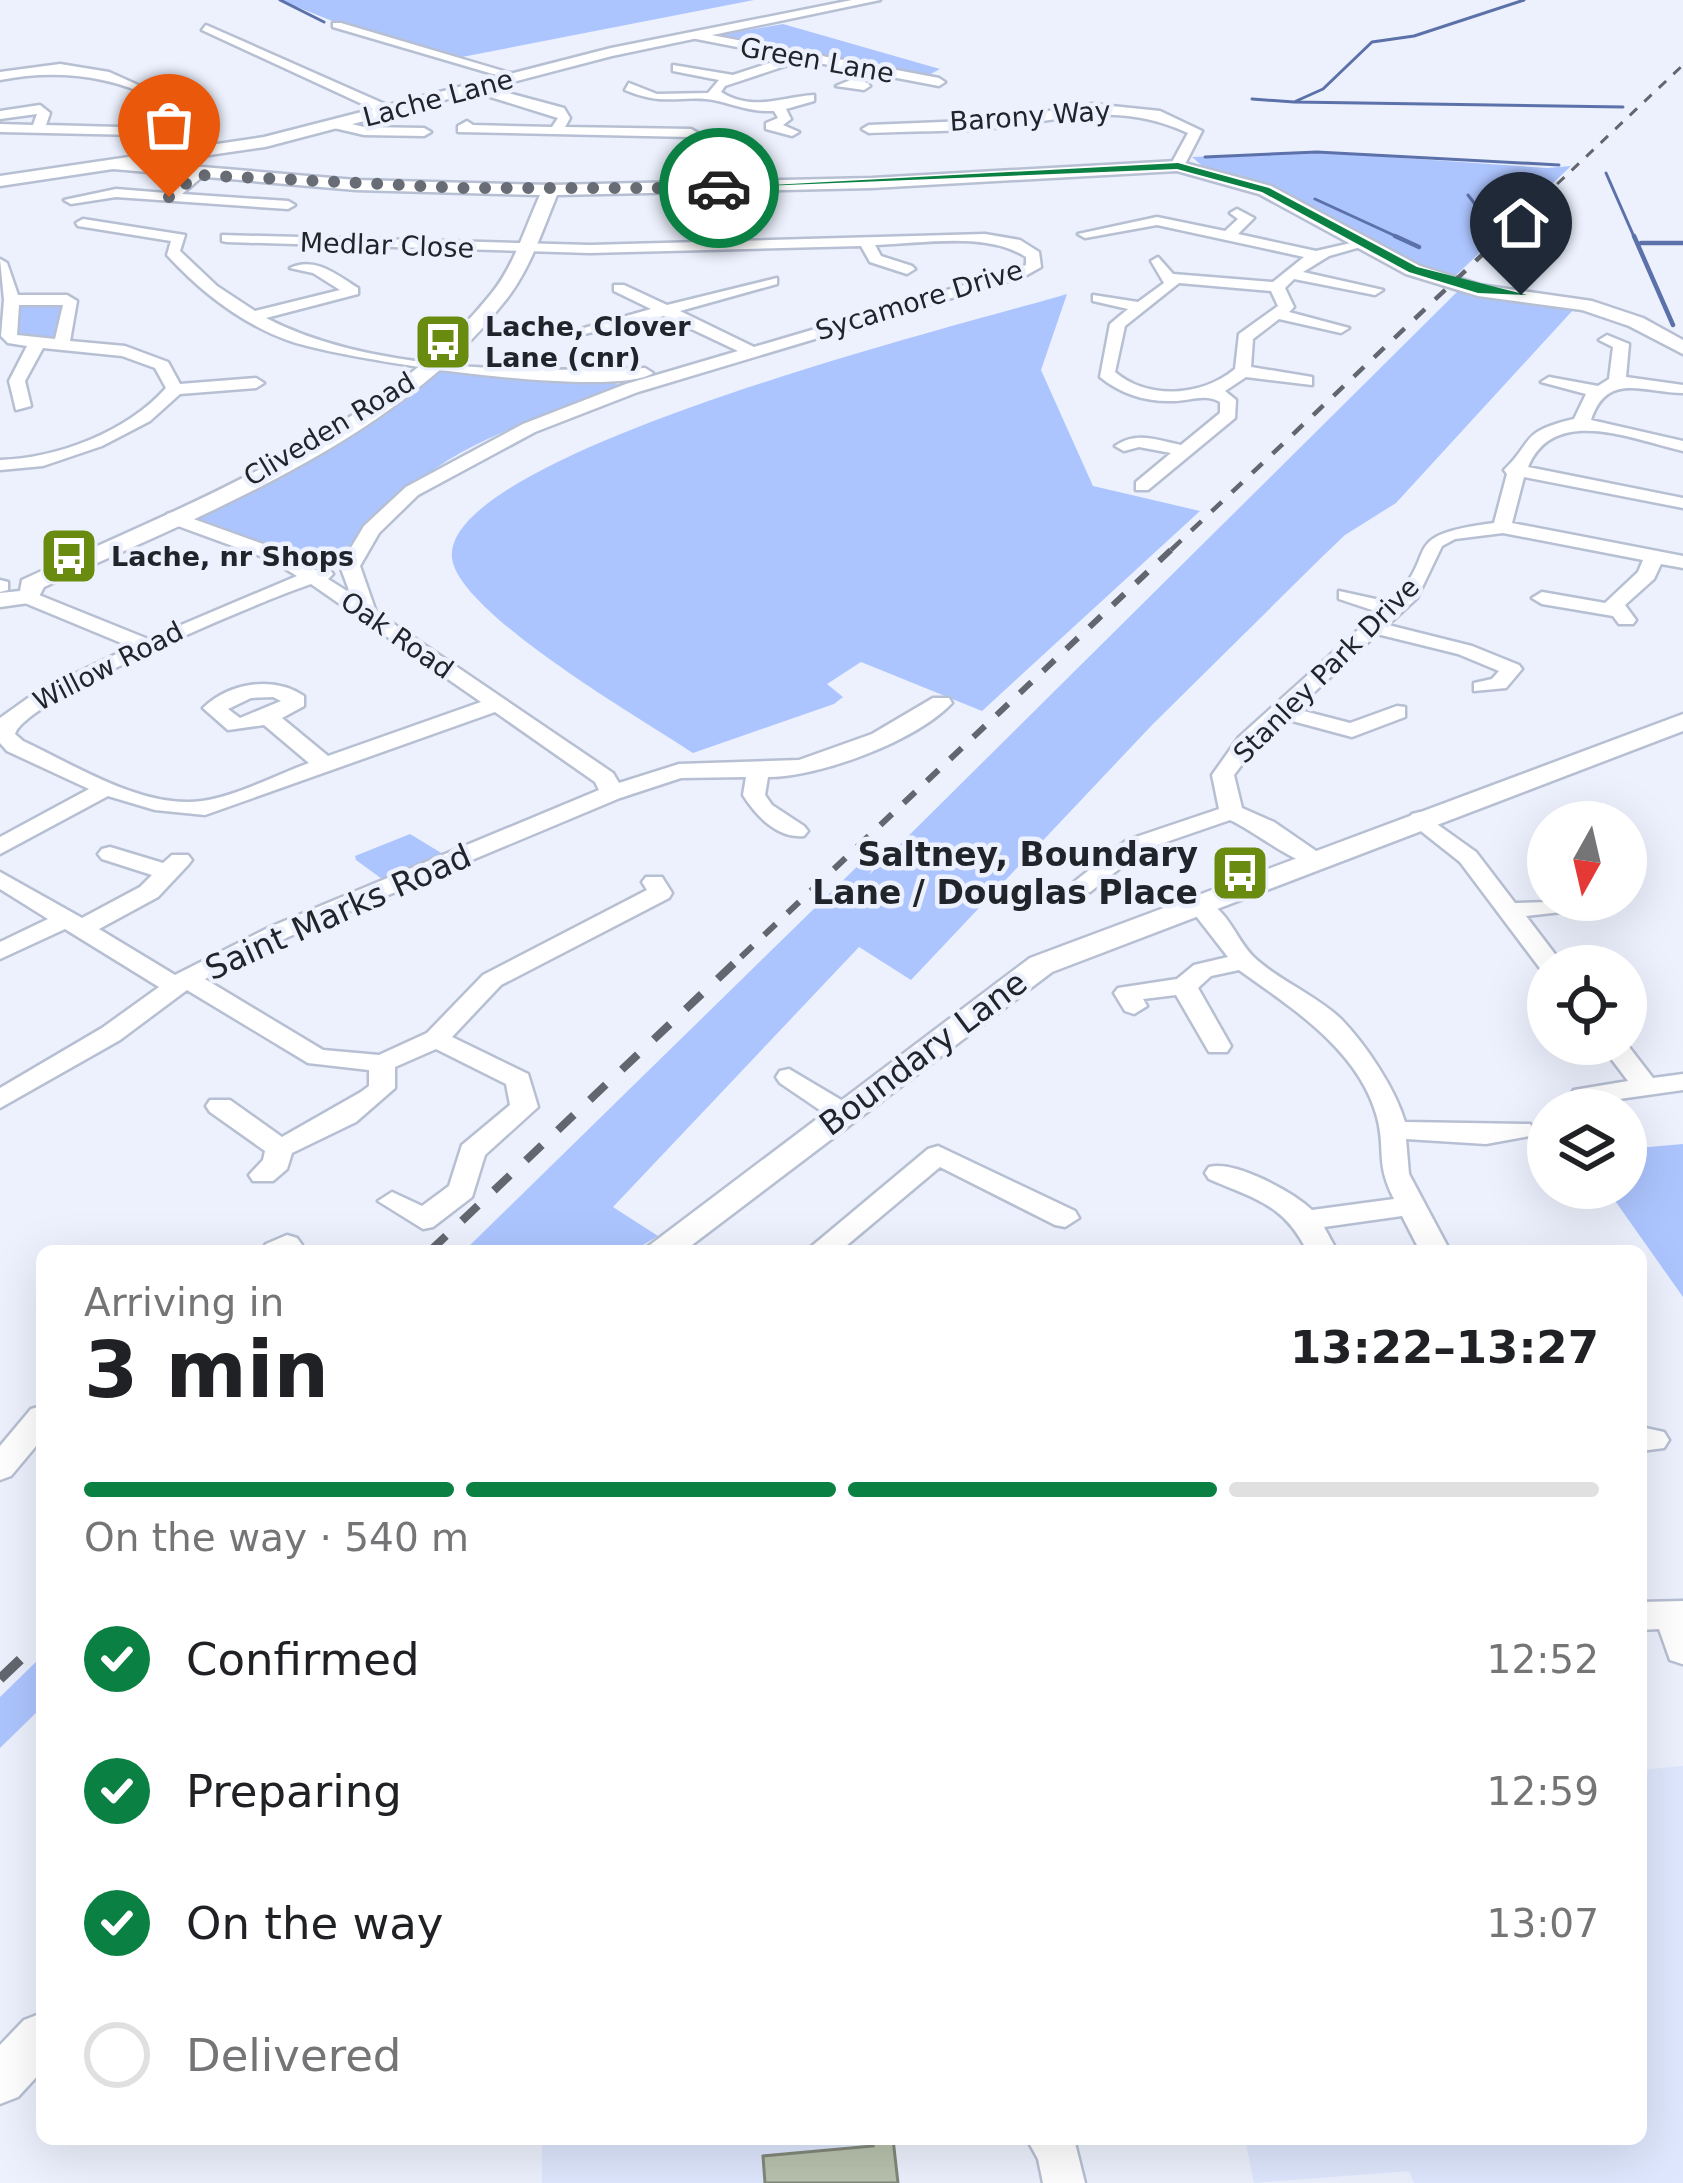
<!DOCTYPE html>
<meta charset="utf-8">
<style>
:root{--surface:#fff;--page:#f2f2f2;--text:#202124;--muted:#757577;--line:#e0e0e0;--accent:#0b8043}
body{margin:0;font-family:"DejaVu Sans",sans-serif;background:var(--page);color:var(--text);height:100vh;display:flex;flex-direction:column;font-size:45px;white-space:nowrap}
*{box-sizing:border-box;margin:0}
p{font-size:39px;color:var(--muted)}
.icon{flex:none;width:66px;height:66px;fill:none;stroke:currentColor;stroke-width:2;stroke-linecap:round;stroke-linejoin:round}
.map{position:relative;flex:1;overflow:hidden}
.drawer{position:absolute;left:36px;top:1245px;width:1611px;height:900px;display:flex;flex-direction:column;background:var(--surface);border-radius:18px;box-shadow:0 12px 48px #0002}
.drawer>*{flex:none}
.needle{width:78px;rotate:188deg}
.controls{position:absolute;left:1527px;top:801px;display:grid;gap:24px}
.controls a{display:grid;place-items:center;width:120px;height:120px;border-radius:50%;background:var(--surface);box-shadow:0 12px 48px #0002;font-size:60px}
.pin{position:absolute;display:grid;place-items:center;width:102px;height:102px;color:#fff;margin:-123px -51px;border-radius:50% 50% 50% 0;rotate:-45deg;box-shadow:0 0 12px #0007}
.pin .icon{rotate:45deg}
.courier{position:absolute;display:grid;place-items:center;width:120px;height:120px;margin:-60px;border:9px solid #0b8043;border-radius:50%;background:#fff;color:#222;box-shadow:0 3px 15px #0007}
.overview em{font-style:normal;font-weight:800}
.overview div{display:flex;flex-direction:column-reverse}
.overview{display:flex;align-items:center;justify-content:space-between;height:204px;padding:0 48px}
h1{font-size:78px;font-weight:800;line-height:90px}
.bar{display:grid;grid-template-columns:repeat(4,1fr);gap:18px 12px;align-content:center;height:144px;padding:0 48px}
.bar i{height:15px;border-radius:9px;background:var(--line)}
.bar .active{background:var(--accent)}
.bar p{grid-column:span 4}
ol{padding:0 48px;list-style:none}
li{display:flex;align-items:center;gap:36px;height:132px}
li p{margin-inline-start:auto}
li .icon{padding:12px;border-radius:50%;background:var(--accent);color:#fff;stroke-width:4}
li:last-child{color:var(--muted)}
li i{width:66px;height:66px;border:6px solid var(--line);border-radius:50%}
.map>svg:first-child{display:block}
.built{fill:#dee7fd}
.green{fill:#adc5ff}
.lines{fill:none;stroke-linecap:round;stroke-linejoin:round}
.stream-far1{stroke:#5c71a9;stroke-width:3}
.stream{stroke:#5c71a9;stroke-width:4.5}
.building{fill:#b9c2ae;stroke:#82887a;stroke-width:3}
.minor-casing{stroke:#b7bfd3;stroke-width:5}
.tertiary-casing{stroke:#b7bfd3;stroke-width:5}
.minor{fill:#fff;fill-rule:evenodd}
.tertiary{fill:#fff;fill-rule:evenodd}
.rail-far4{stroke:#63666f;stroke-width:3;stroke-dasharray:10 10;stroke-linecap:butt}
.rail-far3{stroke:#63666f;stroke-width:4.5;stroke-dasharray:14 14;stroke-linecap:butt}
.rail-far2{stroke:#63666f;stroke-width:6;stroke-dasharray:16 16;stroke-linecap:butt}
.rail-far1{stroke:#63666f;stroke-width:8;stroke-dasharray:22 22;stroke-linecap:butt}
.rail{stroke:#63666f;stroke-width:10;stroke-dasharray:28 28;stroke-linecap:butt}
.route{fill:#0b8043}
.done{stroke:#686c74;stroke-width:12;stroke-dasharray:0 21.6}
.labels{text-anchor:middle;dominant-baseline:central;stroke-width:9;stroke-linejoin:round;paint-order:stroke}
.far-street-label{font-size:27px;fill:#21242b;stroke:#ecf1fd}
.far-poi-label{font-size:27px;font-weight:bold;fill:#21242b;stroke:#ecf1fd;text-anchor:start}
.poi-label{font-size:33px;font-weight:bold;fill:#21242b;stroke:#ecf1fd;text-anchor:end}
.street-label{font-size:33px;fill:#21242b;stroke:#ecf1fd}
</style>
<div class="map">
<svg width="1683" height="2183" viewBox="0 0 1683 2183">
<rect width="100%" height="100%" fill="#ecf1fd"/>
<path class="built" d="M 1683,1766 L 1683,2183 L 1414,2183 L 1409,2171 L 1254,2183 L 1245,2139 L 1641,2139 L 1641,1770 Z
M 542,2139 L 890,2139 L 895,2183 L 542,2183 Z"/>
<path class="green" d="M 280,0 L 754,0 L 462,57 L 342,25 Z
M 783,24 L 940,69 L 925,77 L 714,36 Z
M 1317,152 L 1547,168 L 1571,166 L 1451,280 L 1207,170 L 1192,157 Z
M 1460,289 L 1574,309 L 1396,503 L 1345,535 L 1324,555 L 1152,725 L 911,980 L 859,947 L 613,1207 L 658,1236 L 633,1251 L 464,1251 L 872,852 L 881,855 L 869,875 Z
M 1067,294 L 1041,370 L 1093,486 L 1200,511 L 982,711 L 861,662 L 827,684 L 843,697 L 834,704 L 693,753 C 640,718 469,619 453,563 C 423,456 982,320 1067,294 Z
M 66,303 L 58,339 L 23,340 L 16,334 L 18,305 Z
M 451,367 L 625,385 C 557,412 471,436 415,484 C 383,512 360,571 312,570 L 201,522 L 196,514 L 435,370 Z
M 410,834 L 443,854 L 382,879 L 356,860 L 355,856 Z
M 1683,1144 L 1683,1297 L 1606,1188 L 1626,1188 L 1626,1149 Z
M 42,1656 L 42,1707 L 0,1748 L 0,1697 Z"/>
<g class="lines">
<path class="stream-far1" d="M 280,0 L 324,22
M 1252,99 L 1294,102 L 1323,89 L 1372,42 L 1414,36 L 1524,0
M 1294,102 L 1623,107
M 1205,157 L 1317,152 L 1559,165
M 1606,173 L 1635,239
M 1468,195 L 1494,229
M 1315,199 L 1402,239"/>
<path class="stream" d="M 1395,236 L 1419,247
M 1634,236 L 1673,325
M 1641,243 L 1683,243"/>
</g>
<path class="building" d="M 872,2139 L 893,2139 L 898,2183 L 765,2183 L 763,2156 L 873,2146 Z"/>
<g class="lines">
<defs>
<path id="minor" d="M 333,23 L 341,23 L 520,76 L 510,79 L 333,27 Z
M 206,25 L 396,109 L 397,112 L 386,115 L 202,30 Z
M 695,32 L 939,78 L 945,82 L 939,86 L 803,60 L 725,86 L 721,92 C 753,112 781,97 814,95 L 814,101 L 786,109 L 791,119 L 783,125 L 799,132 L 792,136 L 766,129 L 766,123 L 778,118 L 774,111 C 753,112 738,106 718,101 C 683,93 667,108 625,90 L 629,83 L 657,94 L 708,93 L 719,80 L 673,71 L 673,65 L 733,75 L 788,57 L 691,38 Z
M 60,64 L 109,72 L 205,115 L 210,124 L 202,135 L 216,144 L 204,147 L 184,136 L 0,132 L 0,124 L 33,125 L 37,114 L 0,119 L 0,111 L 40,105 L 50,113 L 46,125 L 192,129 L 197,124 C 139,80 71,66 0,80 L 0,72 Z
M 853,79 L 868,83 L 870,86 L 864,90 L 836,86 Z
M 475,84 L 564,108 L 570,118 L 565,127 L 691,129 L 698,133 L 691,137 L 458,132 L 458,126 L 467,121 L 473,125 L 552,127 L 558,118 L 471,91 Z
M 1092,104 L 1160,111 L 1202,131 L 1184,166 L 1177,170 L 1170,166 L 1188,133 C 1117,100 1065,120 993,128 C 952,132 910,131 869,133 L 862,129 L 869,125 L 992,120 Z
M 339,121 L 364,127 L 424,128 L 431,132 L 424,136 L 364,135 L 334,128 Z
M 197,171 L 204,175 L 182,194 L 288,201 L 295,205 L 288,209 L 116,197 L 71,204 L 64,200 L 116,189 L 166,193 Z
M 1237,209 L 1254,218 L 1238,234 L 1316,251 L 1364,240 L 1364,246 L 1329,256 L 1303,272 L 1383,290 L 1375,295 L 1294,279 L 1285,288 L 1294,307 L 1289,312 L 1349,328 L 1341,333 L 1279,319 L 1253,339 L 1251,367 L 1312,377 L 1312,385 L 1246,377 L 1225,391 L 1236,400 L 1235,418 L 1148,490 L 1136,490 L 1136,482 L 1171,453 L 1139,447 L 1124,451 L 1115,446 C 1136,431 1157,440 1181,445 L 1220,413 L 1220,402 C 1205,393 1190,401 1173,401 C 1146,402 1121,394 1100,377 L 1110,324 L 1128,309 L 1093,301 L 1093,295 L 1138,302 L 1164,283 L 1151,261 L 1158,257 L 1173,274 L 1273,282 L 1304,257 L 1157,225 L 1085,238 L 1078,234 L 1157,217 L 1225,231 L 1238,219 L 1230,213 ZM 1179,283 L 1271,291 L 1278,306 L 1239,334 L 1235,369 C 1201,397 1148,400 1115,372 L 1125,326 Z
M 83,219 L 185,235 L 180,251 L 217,286 L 255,311 L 340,290 L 313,273 L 290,268 C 315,256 337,275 358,288 L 358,294 L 266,318 C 372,373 527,372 645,368 L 653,373 C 612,400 341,360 287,340 C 241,323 200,291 167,255 L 171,241 L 78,226 L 76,223 Z
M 985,234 L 1020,240 L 1039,252 L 1041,267 L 1025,276 L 638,392 L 535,432 L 418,495 L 379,533 L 360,566 L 376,612 L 613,773 L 619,783 L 679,764 L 799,760 L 872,734 L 933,698 L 949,698 L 952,703 C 916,741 820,777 768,777 L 765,795 L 772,805 L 804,826 L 808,831 L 804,836 C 778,839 756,816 743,795 L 746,777 L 681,778 L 620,798 L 288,937 L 205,979 L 323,1050 L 379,1055 L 427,1033 L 483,975 L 647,890 L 642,882 L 646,877 L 662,877 L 672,893 L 669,898 L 501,985 L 452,1037 L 528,1074 L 538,1107 L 485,1155 L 472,1197 L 433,1227 L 423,1229 L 378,1201 L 392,1192 L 422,1206 L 449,1186 L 462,1145 L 510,1105 L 506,1084 L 436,1049 L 395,1067 L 395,1088 L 356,1122 L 292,1153 L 287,1169 L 273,1181 L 253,1181 L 249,1175 L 263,1160 L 265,1151 L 210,1112 L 206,1106 L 210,1100 L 230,1100 L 282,1137 L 361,1092 L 369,1086 L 369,1070 L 308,1063 L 187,990 L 120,1040 L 0,1108 L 0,1088 L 102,1028 L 159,987 L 65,929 L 0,959 L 0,942 L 48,919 L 0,889 L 0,872 L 82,918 L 140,887 L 152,875 L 102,859 L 98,854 L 102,849 L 110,847 L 163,863 L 172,855 L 188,855 L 192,860 L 188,865 L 158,897 L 99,929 L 175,975 L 270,927 L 599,790 L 595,782 L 495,712 L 205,815 L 155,810 L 108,796 L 0,854 L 0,837 L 89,789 L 7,751 L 0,743 L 0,718 L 35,693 L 131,647 L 20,601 L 20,593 L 34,593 L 148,639 L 297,576 L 271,560 L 167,522 L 167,514 L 174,512 L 285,552 L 315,570 L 330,570 L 333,574 L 328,579 L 350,593 L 340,566 L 364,526 L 406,487 L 523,424 L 626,384 L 738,351 L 664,316 L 584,334 L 584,328 L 651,309 L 614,291 L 614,285 L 624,285 L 667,305 L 777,278 L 777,284 L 680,311 L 754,347 L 1015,270 L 1026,265 L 1026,257 C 985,231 922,244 875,245 L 881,256 L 912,266 L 915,269 L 907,274 L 870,262 L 861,246 L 590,253 L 227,242 L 222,241 L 222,235 L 590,245 ZM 311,584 L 481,702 L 328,756 L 282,718 L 304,706 L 304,696 C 273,675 229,683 203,708 L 228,730 L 264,725 L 309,763 C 276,775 237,796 202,801 C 142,809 75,765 23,741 L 15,734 C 25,699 266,599 311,584 ZM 273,697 L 281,701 L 240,718 L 228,709 L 251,698 Z
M 0,259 L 7,263 L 18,295 L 67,295 L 77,301 L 70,341 L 125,346 L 168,362 L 180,384 L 256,378 L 264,383 L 256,388 L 180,394 L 150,421 L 102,446 L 43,466 L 0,470 L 0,460 C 58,458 127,432 166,388 L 155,368 L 122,356 L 43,348 L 25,381 L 31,406 L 16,410 L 9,381 L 27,346 L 8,343 L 1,336 L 4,300 ZM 19,305 L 63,305 L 55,339 L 17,335 Z
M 1607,335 L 1629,344 L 1626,377 L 1683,385 L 1683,393 C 1644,393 1607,371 1591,420 L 1683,441 L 1683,451 C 1634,440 1554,404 1528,467 L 1683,498 L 1683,508 L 1524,477 L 1512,523 L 1683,556 L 1683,568 L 1661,564 L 1654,579 L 1625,605 L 1636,620 L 1633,624 L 1619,624 L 1613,616 L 1542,604 L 1532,598 L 1542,592 L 1605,603 L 1638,572 L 1643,560 L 1503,533 L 1455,539 L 1442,546 L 1417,598 L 1388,625 L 1472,646 L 1519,665 L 1522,669 L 1506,688 L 1474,691 L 1474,683 L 1492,679 L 1499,671 L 1458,654 L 1377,634 L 1296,709 L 1350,723 L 1397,706 L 1405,707 L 1405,717 L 1352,737 L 1285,719 L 1255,747 L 1234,775 L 1242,808 L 1274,822 L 1322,855 L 1326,860 L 1322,865 C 1300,869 1255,831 1230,820 L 1143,850 L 1090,892 L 1074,892 L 1070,887 L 1074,882 L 1127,840 L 1219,809 L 1212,775 L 1239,737 L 1378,612 L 1339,599 L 1339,591 L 1389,602 C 1444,553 1392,536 1494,523 L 1507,474 L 1504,470 C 1535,440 1519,432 1574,419 L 1586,394 L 1541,382 L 1549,377 L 1598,386 L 1609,379 L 1613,347 L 1599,340 Z
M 0,580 L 8,582 L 8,590 L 0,592 Z
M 1420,812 L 1476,852 L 1515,903 L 1617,900 L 1605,907 L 1526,916 L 1564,966 L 1548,966 L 1548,973 L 1542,971 L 1460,862 L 1412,824 L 1408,819 L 1412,814 Z
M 1201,900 C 1230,908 1236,943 1257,960 C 1282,982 1317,996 1341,1019 C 1366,1045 1395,1088 1405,1122 L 1530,1124 L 1534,1130 L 1530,1136 L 1486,1144 L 1406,1139 L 1409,1174 L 1450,1251 L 1420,1251 L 1402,1216 L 1324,1227 L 1337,1251 L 1307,1251 C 1284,1204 1255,1199 1209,1179 L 1205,1173 L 1209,1167 C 1235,1160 1293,1192 1312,1210 L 1394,1199 C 1375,1162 1386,1150 1377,1117 C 1359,1050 1292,1008 1239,970 L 1211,976 L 1198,988 L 1231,1046 L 1227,1052 L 1209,1052 L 1176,995 L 1143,999 L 1147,1006 L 1134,1014 L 1125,1011 L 1114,993 L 1118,988 L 1177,979 L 1194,965 L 1228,957 L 1189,907 Z
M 1626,1043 L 1653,1078 L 1683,1074 L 1683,1090 L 1584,1104 L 1574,1102 L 1570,1096 L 1574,1090 L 1628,1081 L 1600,1044 Z
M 789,1069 L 853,1107 L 857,1113 L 853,1119 L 833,1119 L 780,1083 L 776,1077 L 780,1071 Z
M 938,1146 L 1075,1211 L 1079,1218 L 1065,1227 L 1055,1225 L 940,1167 L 840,1251 L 806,1251 L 928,1149 Z
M 287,1235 L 297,1238 L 302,1245 L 298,1251 L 261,1251 L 266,1244 Z
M 42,1406 L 42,1439 L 11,1476 L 0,1480 L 0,1446 L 31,1409 Z
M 1641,1427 L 1664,1432 L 1669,1440 L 1664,1448 L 1641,1451 Z
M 1683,1601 L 1683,1664 L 1682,1664 L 1670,1660 L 1659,1629 L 1641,1630 L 1641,1602 Z
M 1027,2139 L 1074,2139 L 1085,2183 L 1043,2183 L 1038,2159 Z"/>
<path id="tertiary" d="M 852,0 L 880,0 L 612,56 L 265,147 L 154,163 L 356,180 L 551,185 L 872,178 L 1177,161 L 1271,186 L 1420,266 L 1480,285 L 1592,301 L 1643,318 L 1683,340 L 1683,354 L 1629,326 L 1582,310 L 1478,296 L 1406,274 L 1259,194 L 1177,171 L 872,188 L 557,195 C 542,231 530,270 505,301 C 395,443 202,514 44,587 L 36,602 L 0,607 L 0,593 L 20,591 L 22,580 C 178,508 381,432 491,294 C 514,266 525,228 540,195 L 356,190 L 113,169 L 0,186 L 0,176 L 264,137 L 611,48 Z
M 1683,714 L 1683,731 L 1052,972 L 684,1251 L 642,1251 L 1030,958 Z
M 42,2013 L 42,2071 L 18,2097 L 0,2104 L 0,2045 L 24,2020 Z"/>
</defs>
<use href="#minor" class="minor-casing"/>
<use href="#tertiary" class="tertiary-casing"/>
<use href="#minor" class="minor"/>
<use href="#tertiary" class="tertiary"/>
<path class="rail-far4" d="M 1499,239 L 1683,65"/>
<path class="rail-far3" d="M 1171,550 L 1502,236"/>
<path class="rail-far2" d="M 741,957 L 1174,547"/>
<path class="rail-far1" d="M 430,1251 L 744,954"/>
<path class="rail" d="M 0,1679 L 42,1639"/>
</g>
<path class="route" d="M 1178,163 L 1269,188 L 1417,267 L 1527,295 L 1478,293 L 1409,272 L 1262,192 L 1177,169 L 714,188 Z"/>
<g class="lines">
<path class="done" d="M 169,197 L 197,175 L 463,188 L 719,188"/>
</g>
<defs>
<symbol id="bus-square" viewBox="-11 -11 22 22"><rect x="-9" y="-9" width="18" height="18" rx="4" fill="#698b0f" stroke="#ecf1fd"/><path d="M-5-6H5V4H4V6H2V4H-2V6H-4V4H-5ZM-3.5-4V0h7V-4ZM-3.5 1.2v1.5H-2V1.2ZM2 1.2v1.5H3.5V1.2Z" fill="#fff"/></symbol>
</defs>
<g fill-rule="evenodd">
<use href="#bus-square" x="410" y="309" width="66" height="66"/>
<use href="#bus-square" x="36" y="523" width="66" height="66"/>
<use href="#bus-square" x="1207" y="840" width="66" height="66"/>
</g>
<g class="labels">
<g class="far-street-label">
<text transform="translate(817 60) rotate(10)">Green Lane</text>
<text transform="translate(438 98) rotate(-15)">Lache Lane</text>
<text transform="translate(1030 116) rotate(-4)">Barony Way</text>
<text transform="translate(387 245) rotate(2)">Medlar Close</text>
<text transform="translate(919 300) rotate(-17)">Sycamore Drive</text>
<text transform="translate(329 429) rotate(-31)">Cliveden Road</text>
<text transform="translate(397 635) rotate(35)">Oak Road</text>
<text transform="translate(108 666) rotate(-27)">Willow Road</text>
<text transform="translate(1326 670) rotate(-45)">Stanley Park Drive</text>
</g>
<g class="far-poi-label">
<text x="485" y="326">Lache, Clover<tspan x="485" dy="31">Lane (cnr)</tspan></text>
<text x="111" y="556">Lache, nr Shops</text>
</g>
<g class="poi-label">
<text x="1198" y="854">Saltney, Boundary<tspan x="1198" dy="38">Lane / Douglas Place</tspan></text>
</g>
<g class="street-label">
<text transform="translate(338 912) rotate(-24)">Saint Marks Road</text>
<text transform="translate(923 1053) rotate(-37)">Boundary Lane</text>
</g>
</g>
</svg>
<div class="controls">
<a><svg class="needle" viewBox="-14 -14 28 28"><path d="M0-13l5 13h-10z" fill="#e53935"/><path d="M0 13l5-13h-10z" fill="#757577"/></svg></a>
<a><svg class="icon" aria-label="locate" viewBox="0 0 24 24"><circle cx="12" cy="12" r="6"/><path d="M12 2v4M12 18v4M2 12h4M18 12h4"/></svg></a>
<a><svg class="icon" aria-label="layers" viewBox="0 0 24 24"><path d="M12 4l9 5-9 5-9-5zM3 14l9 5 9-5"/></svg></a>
</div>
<div class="pin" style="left:169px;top:197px;background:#ea580c"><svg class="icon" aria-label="bag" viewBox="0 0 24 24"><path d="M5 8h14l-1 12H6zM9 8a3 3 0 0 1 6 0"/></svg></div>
<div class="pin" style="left:1521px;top:295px;background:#1f2937"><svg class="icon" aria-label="home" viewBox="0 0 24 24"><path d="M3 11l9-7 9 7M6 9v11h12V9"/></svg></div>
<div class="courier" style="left:719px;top:188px"><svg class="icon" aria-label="car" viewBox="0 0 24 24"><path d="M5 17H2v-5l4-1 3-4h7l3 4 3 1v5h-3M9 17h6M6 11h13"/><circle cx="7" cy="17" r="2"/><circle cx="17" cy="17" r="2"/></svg></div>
<section class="drawer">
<div class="overview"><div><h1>3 min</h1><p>Arriving in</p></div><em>13:22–13:27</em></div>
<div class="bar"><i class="active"></i><i class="active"></i><i class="active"></i><i></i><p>On the way · 540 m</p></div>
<ol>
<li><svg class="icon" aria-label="check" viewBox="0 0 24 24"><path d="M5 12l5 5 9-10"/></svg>Confirmed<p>12:52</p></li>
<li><svg class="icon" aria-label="check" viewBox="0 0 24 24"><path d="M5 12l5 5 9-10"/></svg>Preparing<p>12:59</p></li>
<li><svg class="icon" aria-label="check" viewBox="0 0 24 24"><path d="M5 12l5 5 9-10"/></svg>On the way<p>13:07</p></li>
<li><i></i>Delivered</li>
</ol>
</section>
</div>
